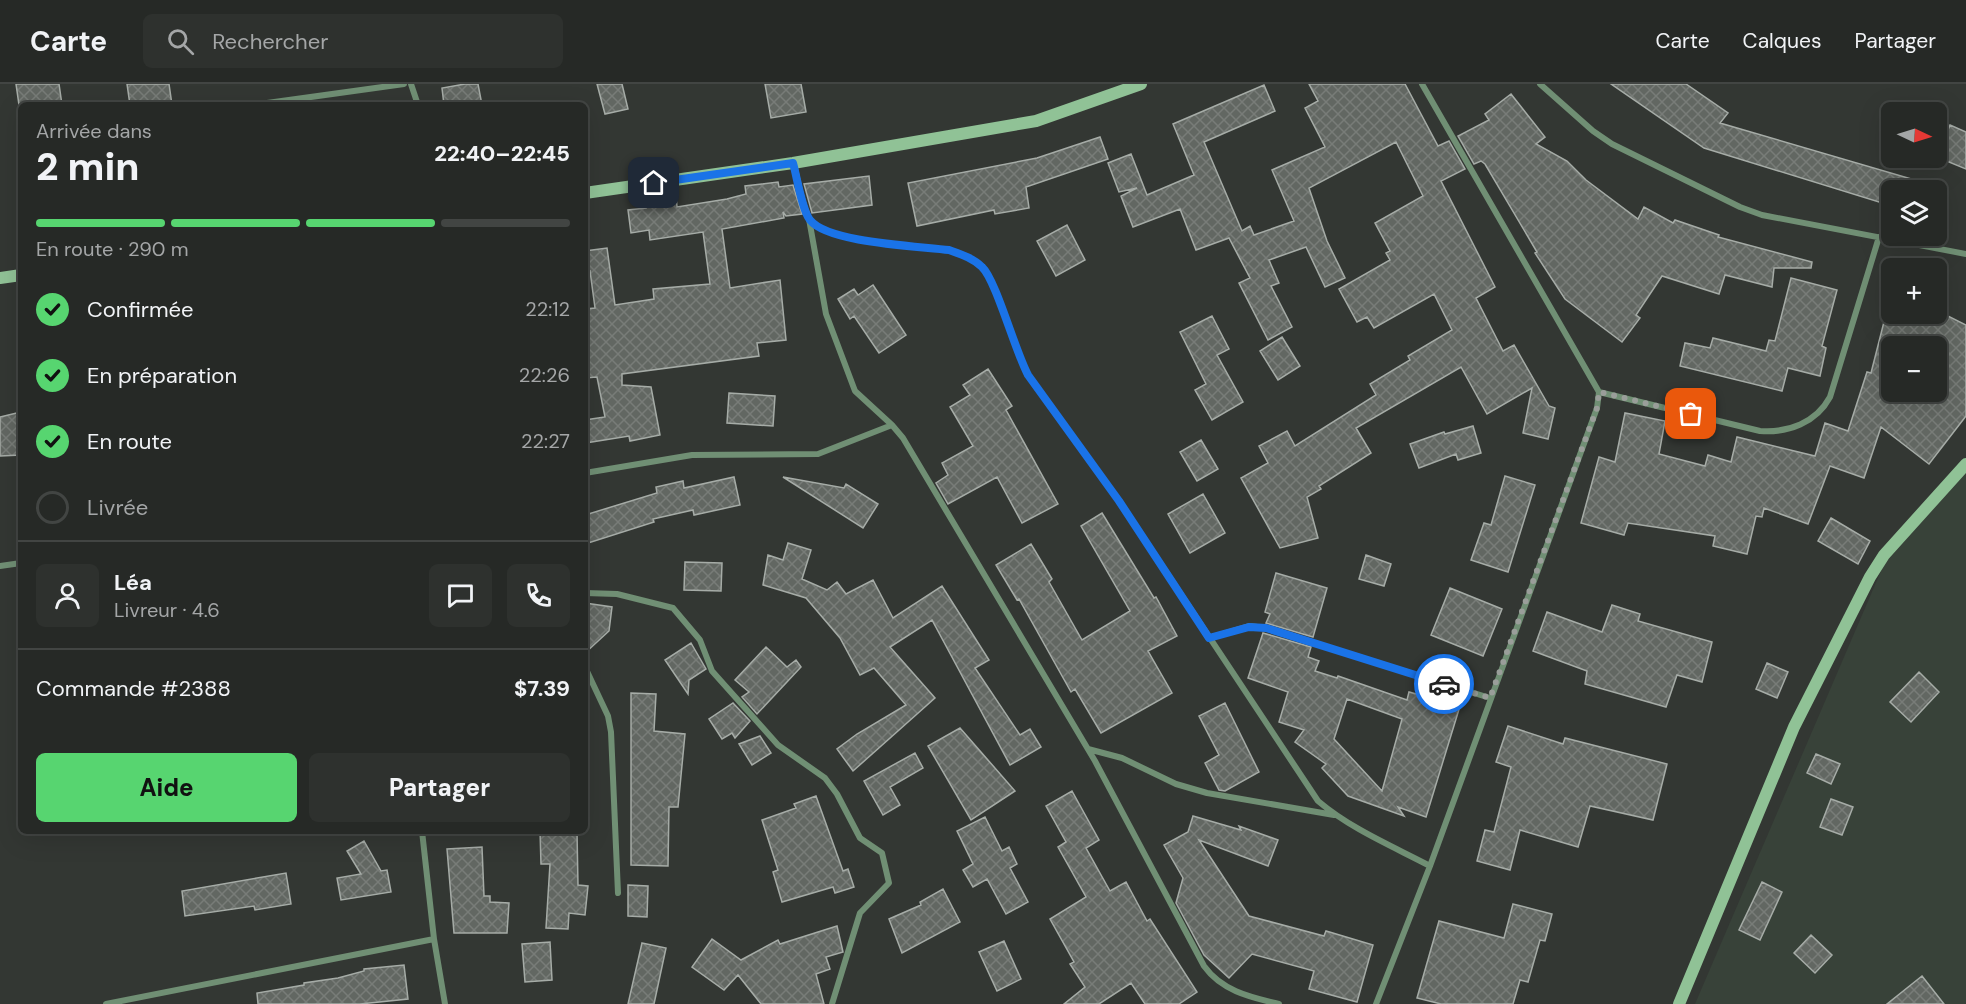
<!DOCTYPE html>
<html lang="fr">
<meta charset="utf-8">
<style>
:root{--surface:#262926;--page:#2e312e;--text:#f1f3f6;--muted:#a4a6a7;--line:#424543;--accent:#57d570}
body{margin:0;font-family:"DM Sans",sans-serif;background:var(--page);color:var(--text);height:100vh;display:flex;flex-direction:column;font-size:22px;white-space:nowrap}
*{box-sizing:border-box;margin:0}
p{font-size:20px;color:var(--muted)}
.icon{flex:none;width:33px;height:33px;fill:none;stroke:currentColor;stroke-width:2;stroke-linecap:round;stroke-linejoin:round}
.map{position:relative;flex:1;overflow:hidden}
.side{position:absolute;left:18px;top:18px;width:570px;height:732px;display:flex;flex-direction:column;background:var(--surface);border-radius:9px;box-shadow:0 6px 24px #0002,0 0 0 2px var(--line)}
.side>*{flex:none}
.needle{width:39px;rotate:94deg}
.buttons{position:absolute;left:1881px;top:18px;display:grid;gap:12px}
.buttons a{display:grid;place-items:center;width:66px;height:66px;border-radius:9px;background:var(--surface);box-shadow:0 6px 24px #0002,0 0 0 2px var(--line);font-size:30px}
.pin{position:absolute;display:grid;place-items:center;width:51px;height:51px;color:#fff;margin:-26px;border-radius:12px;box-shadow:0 3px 9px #0006}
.courier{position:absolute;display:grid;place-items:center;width:60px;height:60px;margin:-30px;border:4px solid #1a73e8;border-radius:50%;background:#fff;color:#222;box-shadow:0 2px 8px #0007}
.head em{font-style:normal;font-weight:800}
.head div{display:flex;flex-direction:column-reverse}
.head{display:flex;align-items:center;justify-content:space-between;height:102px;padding:0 18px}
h1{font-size:39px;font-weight:800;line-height:45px}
.bar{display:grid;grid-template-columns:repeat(4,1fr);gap:9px 6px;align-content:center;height:72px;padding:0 18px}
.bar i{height:8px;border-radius:4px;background:var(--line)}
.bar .current{background:var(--accent)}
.bar p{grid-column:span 4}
.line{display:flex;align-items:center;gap:15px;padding:0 18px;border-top:2px solid var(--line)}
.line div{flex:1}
.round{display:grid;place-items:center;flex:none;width:63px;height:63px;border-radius:9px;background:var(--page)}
ol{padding:0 18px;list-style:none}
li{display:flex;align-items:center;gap:18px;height:66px}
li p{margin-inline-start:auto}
li .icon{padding:6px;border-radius:50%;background:var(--accent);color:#111;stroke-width:4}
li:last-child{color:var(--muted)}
li i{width:33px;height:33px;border:3px solid var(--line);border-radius:50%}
.cta{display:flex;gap:12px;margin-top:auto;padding:12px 18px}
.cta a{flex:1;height:69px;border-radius:9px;background:var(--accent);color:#111;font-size:24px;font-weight:800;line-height:69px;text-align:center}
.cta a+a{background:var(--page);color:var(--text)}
header{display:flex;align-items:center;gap:36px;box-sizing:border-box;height:84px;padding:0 30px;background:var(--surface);border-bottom:2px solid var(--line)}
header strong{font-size:28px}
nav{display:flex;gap:33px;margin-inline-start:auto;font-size:21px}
.search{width:420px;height:54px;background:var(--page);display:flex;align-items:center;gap:15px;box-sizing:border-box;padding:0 21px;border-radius:9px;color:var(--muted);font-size:22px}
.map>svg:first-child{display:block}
.built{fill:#384239}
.building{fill:url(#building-cross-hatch);stroke:#a6aca7;stroke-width:1.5;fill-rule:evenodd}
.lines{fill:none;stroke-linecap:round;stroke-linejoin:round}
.street{stroke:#708f74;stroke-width:6}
.secondary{stroke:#90c296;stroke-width:12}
.done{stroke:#9a9e9a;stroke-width:6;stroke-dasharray:0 10.8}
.route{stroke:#1a73e8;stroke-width:8}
</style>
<header>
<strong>Carte</strong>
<div class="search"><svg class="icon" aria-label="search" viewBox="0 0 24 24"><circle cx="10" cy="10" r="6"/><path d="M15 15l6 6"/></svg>Rechercher</div>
<nav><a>Carte</a><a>Calques</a><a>Partager</a></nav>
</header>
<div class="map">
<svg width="1966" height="920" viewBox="0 0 1966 920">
<defs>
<pattern id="building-cross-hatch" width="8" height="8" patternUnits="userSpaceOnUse" patternTransform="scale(1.5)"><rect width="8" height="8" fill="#626762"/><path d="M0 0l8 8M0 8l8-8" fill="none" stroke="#787c78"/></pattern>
</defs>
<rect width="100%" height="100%" fill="#333733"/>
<path class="built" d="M 1966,386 L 1966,920 L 1695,920 L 1890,466 Z"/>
<path class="building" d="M 16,0 L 59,0 L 62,21 L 19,21 Z
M 127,0 L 169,0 L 172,21 L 130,21 Z
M 465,0 L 478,0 L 482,21 L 444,21 L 442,4 Z
M 597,0 L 622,0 L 628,25 L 605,30 Z
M 765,0 L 801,0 L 806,28 L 771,34 Z
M 1309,0 L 1405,0 L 1438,62 L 1449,57 L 1465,85 L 1441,97 L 1495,203 L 1476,214 L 1503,267 L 1514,261 L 1549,322 L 1555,324 L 1548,355 L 1523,349 L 1532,304 L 1487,330 L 1461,283 L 1356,344 L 1371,369 L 1319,402 L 1321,405 L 1307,413 L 1318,454 L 1280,464 L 1241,394 L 1268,379 L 1259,362 L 1287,347 L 1295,362 L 1376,311 L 1370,300 L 1410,276 L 1408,272 L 1452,246 L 1434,210 L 1374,244 L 1367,233 L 1357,238 L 1339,205 L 1390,176 L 1386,169 L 1390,167 L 1375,139 L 1423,112 L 1396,58 L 1309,104 L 1327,157 L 1345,194 L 1325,203 L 1306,163 L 1269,176 L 1279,199 L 1271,202 L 1292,243 L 1268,256 L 1239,199 L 1250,194 L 1229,154 L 1196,166 L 1180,125 L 1133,143 L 1121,112 L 1137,104 L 1119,108 L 1108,79 L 1131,70 L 1147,111 L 1194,91 L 1173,40 L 1264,1 L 1275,27 L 1204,58 L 1242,147 L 1250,142 L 1254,151 L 1294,137 L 1272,86 L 1325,63 L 1305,24 L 1318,17 Z
M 1611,0 L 1686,0 L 1728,29 L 1720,39 L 1932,101 L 1931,106 L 1892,106 L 1892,122 L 1704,64 Z
M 1511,10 L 1545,53 L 1536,60 L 1567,77 L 1586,96 L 1638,135 L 1644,123 L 1673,139 L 1675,136 L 1719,151 L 1718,153 L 1812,178 L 1811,184 L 1774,184 L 1772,203 L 1725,191 L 1719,210 L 1662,192 L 1636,231 L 1640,234 L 1622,258 L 1565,215 L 1535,169 L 1537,168 L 1485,80 L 1481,77 L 1474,80 L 1458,52 L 1489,36 L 1485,30 Z
M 1950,41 L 1966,48 L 1966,85 L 1937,73 Z
M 1100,53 L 1108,75 L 1026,103 L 1029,124 L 995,130 L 994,126 L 917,142 L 908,99 L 1037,74 Z
M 869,92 L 872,121 L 812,129 L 804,100 Z
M 778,98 L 779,103 L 793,101 L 802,130 L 786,132 L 783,128 L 784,134 L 722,145 L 730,204 L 780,196 L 786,256 L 757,259 L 759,272 L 622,290 L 622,301 L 651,303 L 660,351 L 630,357 L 629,352 L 585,359 L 585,336 L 605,333 L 597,293 L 585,294 L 585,225 L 595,224 L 590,187 L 585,188 L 585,167 L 607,164 L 615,221 L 654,215 L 653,205 L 710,200 L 703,148 L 650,156 L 649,146 L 631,149 L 628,126 L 646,124 L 644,116 L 676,111 L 677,123 L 727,115 L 746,110 L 745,102 Z
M 1067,141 L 1085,176 L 1056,192 L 1037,157 Z
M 1791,194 L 1837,206 L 1822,262 L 1826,264 L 1820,292 L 1788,284 L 1782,307 L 1680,282 L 1685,259 L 1710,264 L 1713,254 L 1766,267 L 1769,256 L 1775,257 Z
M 873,201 L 906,251 L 879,269 L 854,232 L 850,235 L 838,215 L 854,205 L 858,211 Z
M 1886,230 L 1944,230 L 1966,241 L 1966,332 L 1929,380 L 1881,343 L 1864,394 L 1830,382 L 1808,440 L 1764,424 L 1762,433 L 1756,432 L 1747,470 L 1713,462 L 1715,452 L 1628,439 L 1624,451 L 1581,439 L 1599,373 L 1615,378 L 1625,329 L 1665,337 L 1659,370 L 1705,382 L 1708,371 L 1731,378 L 1737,353 L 1815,372 L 1825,339 L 1848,347 L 1867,288 L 1871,289 ZM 1892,262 L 1936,262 L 1936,308 L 1892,308 Z
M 1212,232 L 1229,265 L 1217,271 L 1243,318 L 1212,336 L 1195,306 L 1206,300 L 1180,248 Z
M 1282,253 L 1300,282 L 1278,296 L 1260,267 Z
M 988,285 L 1012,322 L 1006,326 L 1058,420 L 1022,439 L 997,393 L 948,420 L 936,399 L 948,391 L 942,379 L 973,362 L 950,323 L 970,311 L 963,301 Z
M 729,309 L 775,312 L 773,342 L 727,339 Z
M 21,328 L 21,371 L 0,372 L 0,333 Z
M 1473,342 L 1481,369 L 1458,376 L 1456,370 L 1419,384 L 1410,360 L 1444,348 L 1445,350 Z
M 1201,356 L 1218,385 L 1197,397 L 1180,368 Z
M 1505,392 L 1535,401 L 1508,488 L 1471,476 L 1484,439 L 1491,441 Z
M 734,393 L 740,421 L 694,431 L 693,426 L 653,435 L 654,438 L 585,460 L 585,431 L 657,409 L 656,403 L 683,397 L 684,404 Z
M 783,393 L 844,404 L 846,400 L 878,420 L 863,444 Z
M 1203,410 L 1225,449 L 1190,469 L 1168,430 Z
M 1102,429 L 1154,514 L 1156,513 L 1177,552 L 1148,567 L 1172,609 L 1101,649 L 1075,605 L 1071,608 L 1019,515 L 1017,516 L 996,481 L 1031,460 L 1052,495 L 1049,498 L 1082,556 L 1130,527 L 1081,442 Z
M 1831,434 L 1870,457 L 1858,480 L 1818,457 Z
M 788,459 L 811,466 L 802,495 L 827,506 L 837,498 L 846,510 L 873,496 L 893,534 L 942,502 L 989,576 L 975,584 L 1020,651 L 1030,645 L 1041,663 L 1010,681 L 932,536 L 890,563 L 935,614 L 853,687 L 837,665 L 857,650 L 906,621 L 874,584 L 860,591 L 840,554 L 806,514 L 763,501 L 768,471 L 783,476 Z
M 1366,471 L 1391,480 L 1384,502 L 1359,495 Z
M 685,478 L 722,479 L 721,507 L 684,506 Z
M 1276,489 L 1327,504 L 1313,553 L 1266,539 L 1270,530 L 1265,528 Z
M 1450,504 L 1502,525 L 1483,572 L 1431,551 Z
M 585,519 L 612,523 L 609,547 L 585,569 Z
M 1612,521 L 1640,530 L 1638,537 L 1712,558 L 1702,598 L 1677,591 L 1666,623 L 1585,600 L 1587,587 L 1533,567 L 1547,528 L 1602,548 Z
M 1263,549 L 1311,563 L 1308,573 L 1319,577 L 1315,587 L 1337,594 L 1338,592 L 1407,616 L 1409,608 L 1460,622 L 1426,733 L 1398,723 L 1404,732 L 1348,712 L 1322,684 L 1326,680 L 1295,658 L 1304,646 L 1279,638 L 1288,608 L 1248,594 ZM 1347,615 L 1402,635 L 1382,707 L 1334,655 Z
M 691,559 L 706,585 L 689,596 L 688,610 L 665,576 Z
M 766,563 L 787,583 L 796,576 L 801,583 L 757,630 L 742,613 L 749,608 L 735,596 Z
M 1767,579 L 1788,588 L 1777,614 L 1756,605 Z
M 1919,588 L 1939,608 L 1911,638 L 1890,618 Z
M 631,609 L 656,610 L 654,647 L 685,650 L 678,723 L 669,723 L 668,782 L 631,781 Z
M 733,619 L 750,637 L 735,654 L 732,649 L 722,655 L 709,635 Z
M 1225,619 L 1259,688 L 1225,707 L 1219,706 L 1205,679 L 1219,671 L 1199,632 Z
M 1508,642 L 1563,660 L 1565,654 L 1667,680 L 1653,736 L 1590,722 L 1578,763 L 1520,746 L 1510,786 L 1477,777 L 1485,746 L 1494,748 L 1511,683 L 1496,678 Z
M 960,644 L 1015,707 L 971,736 L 928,662 Z
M 760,652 L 771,669 L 752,681 L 739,660 Z
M 915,669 L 923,684 L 890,703 L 900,721 L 883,731 L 864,697 Z
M 1816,670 L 1840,680 L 1831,700 L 1807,689 Z
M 1072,707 L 1099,756 L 1086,764 L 1110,807 L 1126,798 L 1147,837 L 1150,835 L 1197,908 L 1179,920 L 1145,920 L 1131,899 L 1099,920 L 1064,920 L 1085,903 L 1070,880 L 1074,878 L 1050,835 L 1086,813 L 1058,763 L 1066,758 L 1046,722 Z
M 816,712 L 843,787 L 848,785 L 854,803 L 835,809 L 833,803 L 782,818 L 773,788 L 778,786 L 762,736 L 796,724 L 794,720 Z
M 1831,715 L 1853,723 L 1842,751 L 1820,743 Z
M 1193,732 L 1241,746 L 1239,742 L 1278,756 L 1268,782 L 1199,756 L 1249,832 L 1324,852 L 1326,847 L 1373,861 L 1357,918 L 1309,905 L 1314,887 L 1252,870 L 1229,894 L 1204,871 L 1176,819 L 1183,794 L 1164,761 L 1188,748 Z
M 985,733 L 1002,767 L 1009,763 L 1017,780 L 1010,784 L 1028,818 L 1006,830 L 987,795 L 973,803 L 963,786 L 973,780 L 957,747 Z
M 540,747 L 577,747 L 578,801 L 588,802 L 585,831 L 569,829 L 568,845 L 546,844 L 550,780 L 541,780 Z
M 364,757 L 381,787 L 387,786 L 391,808 L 341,816 L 337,794 L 361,790 L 347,767 Z
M 482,763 L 484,812 L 490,812 L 490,818 L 509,819 L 507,849 L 454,849 L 447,765 Z
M 286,789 L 291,820 L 255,826 L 254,822 L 185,832 L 182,807 Z
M 1762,798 L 1782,808 L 1760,856 L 1739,846 Z
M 628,801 L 648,802 L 647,833 L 628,832 Z
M 943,805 L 960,838 L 902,869 L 889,835 L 921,821 L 920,818 Z
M 1513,820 L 1552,830 L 1545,857 L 1540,856 L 1528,898 L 1520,896 L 1513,920 L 1441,920 L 1417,914 L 1439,837 L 1504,854 Z
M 837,842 L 843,868 L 826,873 L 830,885 L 816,890 L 824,920 L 761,920 L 738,891 L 724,906 L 692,883 L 712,855 L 741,876 L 778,856 L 780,860 Z
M 1811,851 L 1832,871 L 1815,889 L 1794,869 Z
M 1004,857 L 1021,895 L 997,907 L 979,868 Z
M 550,858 L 552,896 L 525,898 L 522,860 Z
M 642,859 L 666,864 L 654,920 L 628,920 Z
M 404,881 L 408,915 L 360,920 L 258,920 L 257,909 L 304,901 L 304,899 L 338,894 L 364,887 L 364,885 Z
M 1922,892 L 1944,920 L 1887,920 Z"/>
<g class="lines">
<path class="street" d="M 411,0 L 418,21
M 1540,0 L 1593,47 L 1612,60 L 1740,123 L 1762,131 L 1966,170
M 253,21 L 404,0
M 794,79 C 797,93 803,127 811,137 C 830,159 918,162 949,166 C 960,170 973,174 982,183 C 996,196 1015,267 1028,291 L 1119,417 L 1318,717 C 1351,745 1392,762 1430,782
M 809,135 L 826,230 L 855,307 L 892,341 L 903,354 L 1095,677 L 1204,882 C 1222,907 1250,913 1279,920
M 1599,308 L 1760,347 C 1788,349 1816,339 1830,313 L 1879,153
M 585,389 L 692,371 L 818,370 L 892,341
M 0,482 L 21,479
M 585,509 L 617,510 L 673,524 L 700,556 L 712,587 L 778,661 L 825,694 L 837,710 L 860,754 L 882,769 L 889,799 L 860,829 L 832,920
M 1209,554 L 1249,542 L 1266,544 L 1490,614
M 585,583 L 608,632 L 611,648 L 618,809
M 1088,665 L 1122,674 L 1176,700 L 1207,709 L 1334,731
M 434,855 L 445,920
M 106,920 L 434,855 L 422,747
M 1376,920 L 1430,782 L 1597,324 L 1599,308 L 1422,0"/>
<path class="secondary" d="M 585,109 L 793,79 L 1036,37 L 1141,0
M 0,194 L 21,191
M 1679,920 L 1794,643 L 1870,493 L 1884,471 L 1966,380"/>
</g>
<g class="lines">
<path class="done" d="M 1444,600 L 1490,614 L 1597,324 L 1599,308 L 1691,330"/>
<path class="route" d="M 654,99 L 793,79 C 797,93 802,126 810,136 C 828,159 918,162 949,166 C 960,170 973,174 982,183 C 996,196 1015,267 1028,291 L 1119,417 L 1209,554 L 1249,543 L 1266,544 L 1444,600"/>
</g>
</svg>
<div class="buttons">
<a><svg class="needle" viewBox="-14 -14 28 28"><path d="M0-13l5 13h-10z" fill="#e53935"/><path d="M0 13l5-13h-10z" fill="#a4a6a7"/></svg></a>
<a><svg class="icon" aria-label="layers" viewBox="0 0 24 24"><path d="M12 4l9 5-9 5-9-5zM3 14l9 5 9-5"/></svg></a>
<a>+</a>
<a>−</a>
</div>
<div class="pin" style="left:1691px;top:330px;background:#ea580c"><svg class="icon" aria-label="bag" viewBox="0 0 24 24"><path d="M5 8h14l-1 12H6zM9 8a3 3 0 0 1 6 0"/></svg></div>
<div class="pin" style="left:654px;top:99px;background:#1f2937"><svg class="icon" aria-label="home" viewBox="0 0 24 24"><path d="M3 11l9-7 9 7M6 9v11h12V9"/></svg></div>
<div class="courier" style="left:1444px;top:600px"><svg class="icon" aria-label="car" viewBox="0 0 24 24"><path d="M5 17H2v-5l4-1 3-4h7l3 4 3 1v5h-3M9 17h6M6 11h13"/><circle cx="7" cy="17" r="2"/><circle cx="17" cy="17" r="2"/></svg></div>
<section class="side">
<div class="head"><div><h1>2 min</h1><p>Arrivée dans</p></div><em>22:40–22:45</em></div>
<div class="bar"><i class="current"></i><i class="current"></i><i class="current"></i><i></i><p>En route · 290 m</p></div>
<ol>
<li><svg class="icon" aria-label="check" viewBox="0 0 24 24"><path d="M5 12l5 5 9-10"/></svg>Confirmée<p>22:12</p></li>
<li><svg class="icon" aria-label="check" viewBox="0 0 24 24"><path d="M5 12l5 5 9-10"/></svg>En préparation<p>22:26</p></li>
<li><svg class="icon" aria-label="check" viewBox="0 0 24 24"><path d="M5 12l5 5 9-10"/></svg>En route<p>22:27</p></li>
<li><i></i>Livrée</li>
</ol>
<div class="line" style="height:108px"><a class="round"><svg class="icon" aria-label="person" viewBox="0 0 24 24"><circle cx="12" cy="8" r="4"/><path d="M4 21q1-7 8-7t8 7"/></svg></a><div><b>Léa</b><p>Livreur · 4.6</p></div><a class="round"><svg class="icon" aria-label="chat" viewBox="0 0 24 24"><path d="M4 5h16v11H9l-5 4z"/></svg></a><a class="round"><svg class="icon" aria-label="phone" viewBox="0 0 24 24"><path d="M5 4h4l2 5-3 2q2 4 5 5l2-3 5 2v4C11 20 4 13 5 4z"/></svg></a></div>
<div class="line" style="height:78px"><div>Commande #2388</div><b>$7.39</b></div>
<div class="cta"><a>Aide</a><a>Partager</a></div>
</section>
</div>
